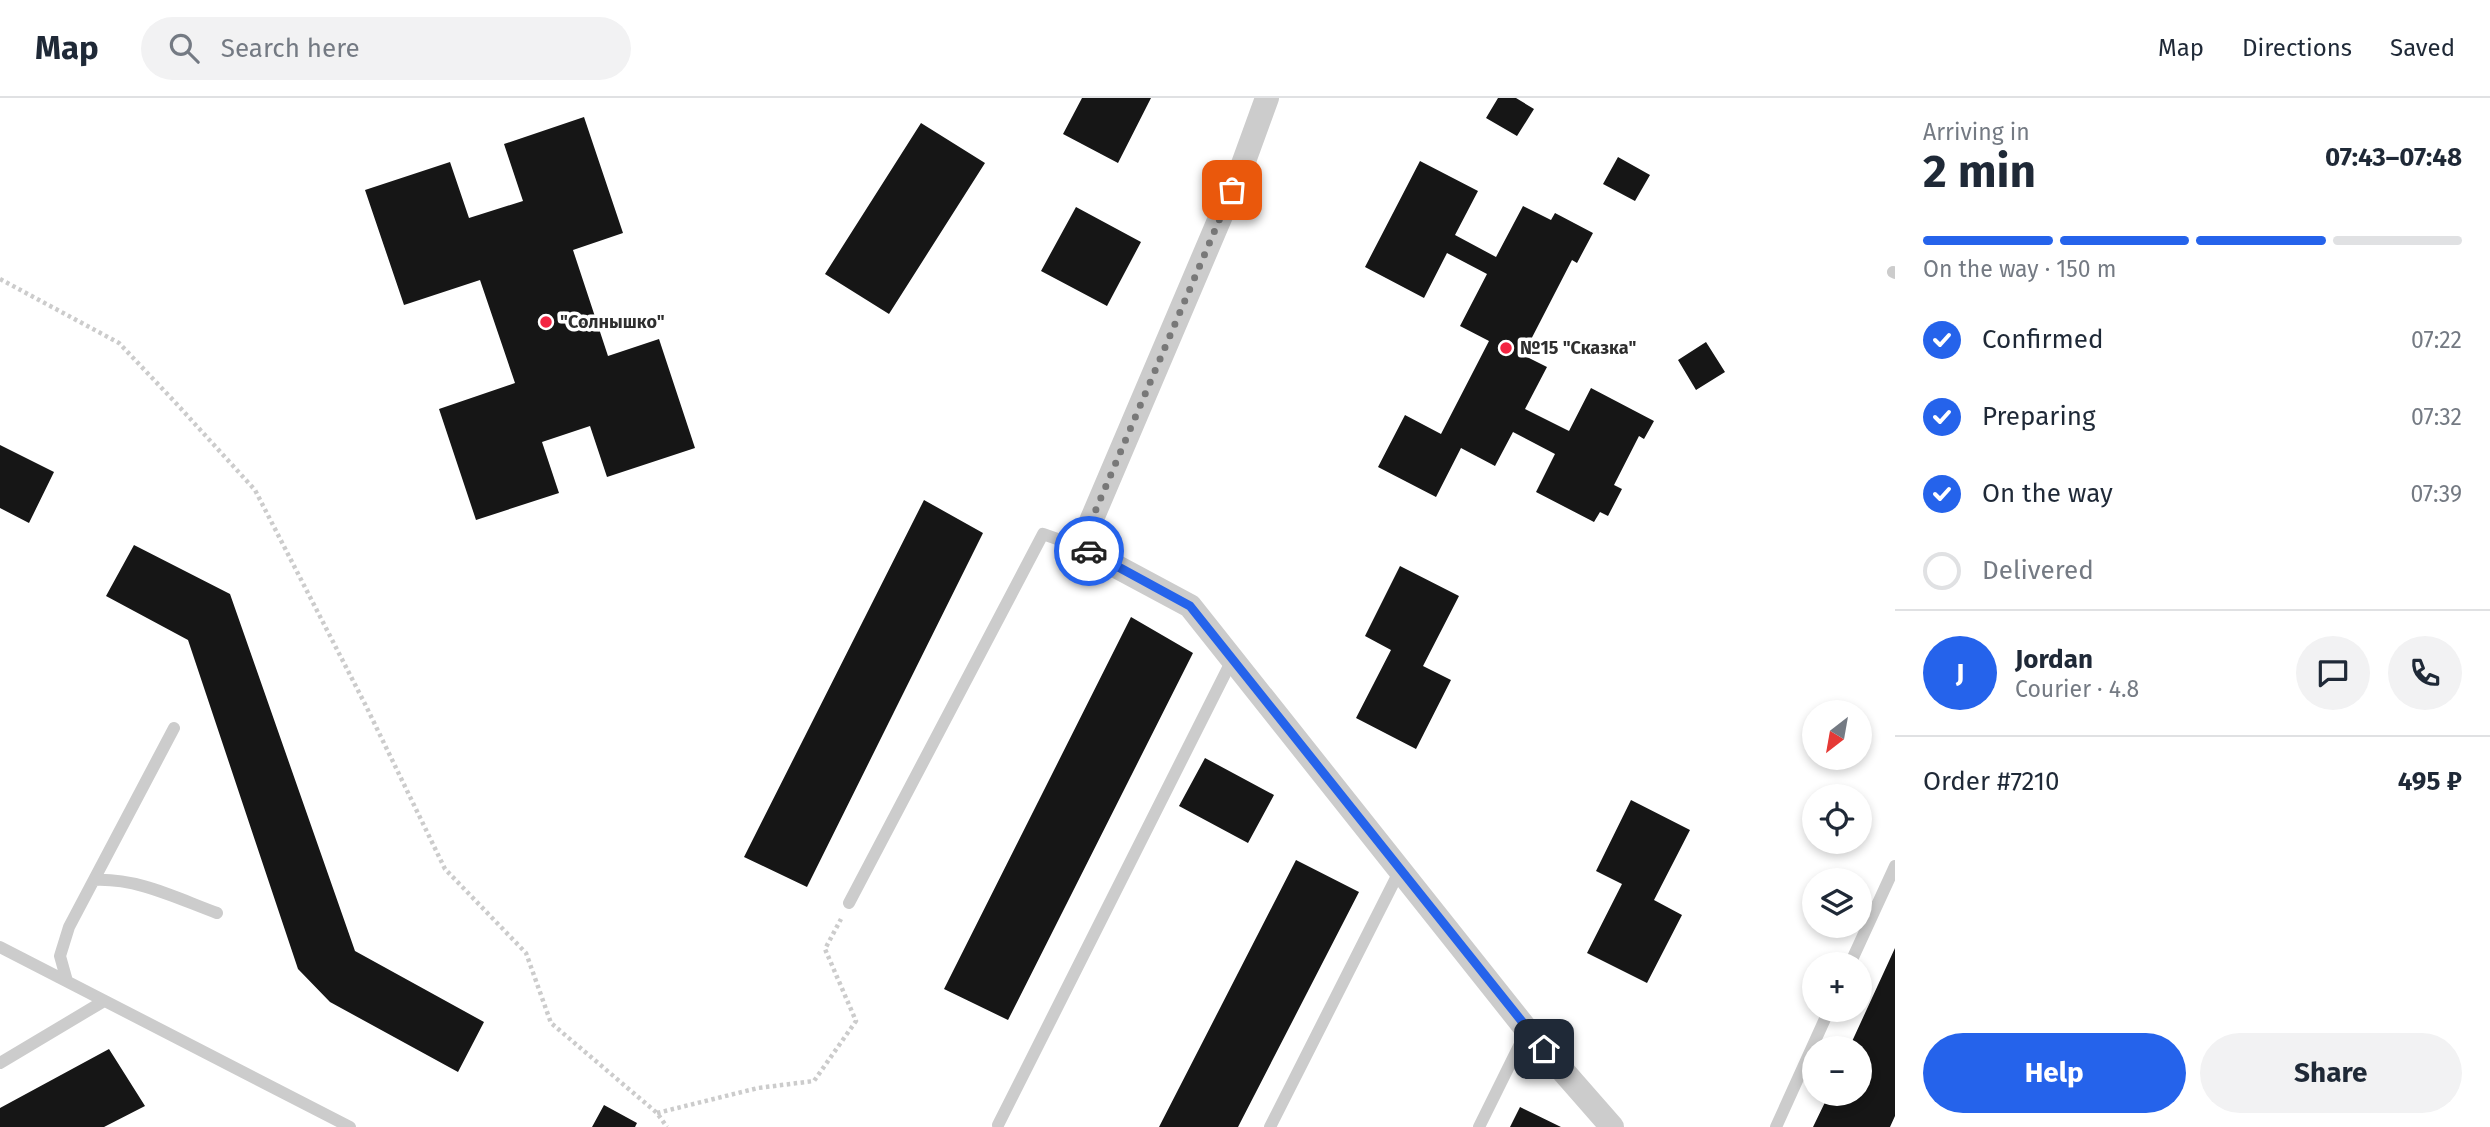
<!DOCTYPE html>
<meta charset="utf-8">
<style>
:root{--surface:#fff;--page:#f2f2f3;--text:#1f2937;--muted:#747a83;--line:#e0e1e3;--accent:#2563eb}
body{margin:0;font-family:"Fira Sans",sans-serif;background:var(--page);color:var(--text);height:100vh;display:flex;flex-direction:column;font-size:26px;white-space:nowrap}
*{box-sizing:border-box;margin:0}
p{font-size:23px;color:var(--muted)}
.icon{flex:none;width:38px;height:38px;fill:none;stroke:currentColor;stroke-width:2;stroke-linecap:round;stroke-linejoin:round}
.map{position:relative;flex:1;overflow:hidden}
.side{display:flex;flex-direction:column;background:var(--surface);width:595px}
.side>*{flex:none}
.needle{width:46px;rotate:211deg}
.controls{position:absolute;left:1802px;top:602px;display:grid;gap:14px}
.controls a{display:grid;place-items:center;width:70px;height:70px;border-radius:50%;background:var(--surface);box-shadow:0 4px 10px #0003;font-size:35px}
.pin{position:absolute;display:grid;place-items:center;width:60px;height:60px;color:#fff;margin:-30px;border-radius:14px;box-shadow:0 4px 10px #0006}
.courier{position:absolute;display:grid;place-items:center;width:70px;height:70px;margin:-35px;border:5px solid #2563eb;border-radius:50%;background:#fff;color:#222;box-shadow:0 2px 9px #0007}
.overview em{font-style:normal;font-weight:700}
.overview div{display:flex;flex-direction:column-reverse}
.overview{display:flex;align-items:center;justify-content:space-between;height:119px;padding:0 28px}
h1{font-size:46px;font-weight:700;line-height:52px}
.bar{display:grid;grid-template-columns:repeat(4,1fr);gap:10px 7px;align-content:center;height:84px;padding:0 28px}
.bar i{height:9px;border-radius:5px;background:var(--line)}
.bar .current{background:var(--accent)}
.bar p{grid-column:span 4}
.line{display:flex;align-items:center;gap:18px;padding:0 28px;border-top:2px solid var(--line)}
.line div{flex:1}
.round{display:grid;place-items:center;flex:none;width:74px;height:74px;border-radius:37px;background:var(--page)}
ol{padding:0 28px;list-style:none}
li{display:flex;align-items:center;gap:21px;height:77px}
li p{margin-inline-start:auto}
li .icon{padding:7px;border-radius:50%;background:var(--accent);color:#fff;stroke-width:4}
li:last-child{color:var(--muted)}
li i{width:38px;height:38px;border:4px solid var(--line);border-radius:50%}
.action{display:flex;gap:14px;margin-top:auto;padding:14px 28px}
.action a{flex:1;height:80px;border-radius:42px;background:var(--accent);color:#fff;font-size:28px;font-weight:700;line-height:80px;text-align:center}
.action a+a{background:var(--page);color:var(--text)}
header{display:flex;align-items:center;gap:42px;box-sizing:border-box;height:98px;padding:0 35px;background:var(--surface);border-bottom:2px solid var(--line)}
header strong{font-size:33px}
nav{display:flex;gap:38px;margin-inline-start:auto;font-size:24px}
.search{width:490px;height:63px;background:var(--page);display:flex;align-items:center;gap:18px;box-sizing:border-box;padding:0 24px;border-radius:38px;color:var(--muted);font-size:26px}
main{display:flex;flex:1;min-height:0}
.map>svg:first-child{display:block}
.building{fill:#161616}
.lines{fill:none;stroke-linecap:round;stroke-linejoin:round}
.path{stroke:#ccc;stroke-width:4.5;stroke-dasharray:3.5 3.5;stroke-linecap:butt}
.service{stroke:#ccc;stroke-width:12}
.minor{stroke:#ccc;stroke-width:24}
.done{stroke:#787878;stroke-width:7;stroke-dasharray:0 12.6}
.route{stroke:#2563eb;stroke-width:9}
.poi-dot{fill:#f32442;stroke:#fff;stroke-width:2.5}
.labels{text-anchor:middle;dominant-baseline:central;stroke-width:7;stroke-linejoin:round;paint-order:stroke}
.poi-label{font-size:18px;font-weight:bold;fill:#2f2f2f;stroke:#fff;text-anchor:start}
</style>
<header>
<strong>Map</strong>
<div class="search"><svg class="icon" aria-label="search" viewBox="0 0 24 24"><circle cx="10" cy="10" r="6"/><path d="M15 15l6 6"/></svg>Search here</div>
<nav><a>Map</a><a>Directions</a><a>Saved</a></nav>
</header>
<main>
<div class="map">
<svg width="1895" height="1029" viewBox="0 0 1895 1029">
<rect width="100%" height="100%" fill="#fff"/>
<path class="building" d="M 1082,0 L 1151,0 L 1118,65 L 1063,36 Z
M 1498,0 L 1516,0 L 1534,11 L 1517,38 L 1486,20 Z
M 584,19 L 623,135 L 573,152 L 608,258 L 659,241 L 695,350 L 607,379 L 590,328 L 542,344 L 559,395 L 476,422 L 439,311 L 515,285 L 480,182 L 404,207 L 365,92 L 450,64 L 469,120 L 523,103 L 504,46 Z
M 921,25 L 985,65 L 889,216 L 825,176 Z
M 1618,59 L 1650,77 L 1635,103 L 1603,86 Z
M 1420,63 L 1478,93 L 1455,137 L 1496,159 L 1523,108 L 1551,122 L 1555,115 L 1593,135 L 1577,165 L 1572,162 L 1523,257 L 1547,269 L 1525,311 L 1569,333 L 1591,290 L 1654,323 L 1644,341 L 1639,338 L 1614,387 L 1622,391 L 1608,418 L 1600,414 L 1594,424 L 1536,394 L 1555,356 L 1513,334 L 1495,368 L 1461,350 L 1436,399 L 1378,369 L 1405,317 L 1441,336 L 1489,243 L 1460,228 L 1487,176 L 1447,155 L 1424,200 L 1365,169 Z
M 1076,109 L 1141,144 L 1107,208 L 1041,173 Z
M 1706,244 L 1725,274 L 1696,292 L 1678,262 Z
M 0,347 L 54,374 L 29,425 L 0,410 Z
M 924,402 L 983,435 L 807,789 L 744,759 Z
M 134,447 L 230,496 L 355,853 L 484,924 L 458,974 L 330,904 L 298,871 L 188,542 L 106,498 Z
M 1400,468 L 1459,498 L 1423,568 L 1451,582 L 1416,651 L 1356,620 L 1391,552 L 1365,538 Z
M 1131,519 L 1193,555 L 1008,922 L 944,891 Z
M 1205,660 L 1274,697 L 1248,745 L 1179,708 Z
M 1631,702 L 1690,732 L 1654,802 L 1682,817 L 1647,885 L 1587,855 L 1622,786 L 1596,773 Z
M 1296,762 L 1359,794 L 1238,1029 L 1159,1029 Z
M 1895,850 L 1895,1018 L 1890,1029 L 1813,1029 L 1829,996 L 1860,996 L 1860,950 L 1849,950 Z
M 109,951 L 145,1008 L 104,1029 L 0,1029 L 0,1010 Z
M 604,1007 L 637,1025 L 635,1029 L 592,1029 Z
M 1520,1009 L 1561,1029 L 1510,1029 Z"/>
<g class="lines">
<path class="path" d="M 0,181 L 119,245 L 174,303 L 255,392 L 365,606 L 445,771 L 526,855 L 551,925 L 657,1015 L 667,1029
M 657,1015 L 758,990 L 814,983 L 856,923 L 825,851 L 841,821"/>
<path class="service" d="M 1893,174 L 1895,175
M 94,782 C 138,780 176,800 217,815
M 849,805 L 1043,436 L 1080,449
M 0,849 L 350,1029
M 1850,866 L 1895,768
M 67,883 L 60,858 L 69,829 L 174,630
M 0,965 L 104,903
M 998,1027 L 1233,560
M 1270,1029 L 1400,772
M 1479,1029 L 1527,932
M 1776,1029 L 1829,912"/>
<path class="minor" d="M 1267,0 L 1243,66 L 1080,449 L 1190,508 L 1527,932 L 1612,1029"/>
</g>
<g class="lines">
<path class="done" d="M 1089,453 L 1080,449 L 1232,92"/>
<path class="route" d="M 1089,453 L 1190,508 L 1544,951"/>
</g>
<g class="poi-dot">
<circle cx="546" cy="224" r="7"/>
<circle cx="1506" cy="250" r="7"/>
</g>
<g class="labels">
<g class="poi-label">
<text x="560" y="224">"Солнышко"</text>
<text x="1520" y="250">№15 "Сказка"</text>
</g>
</g>
</svg>
<div class="controls">
<a><svg class="needle" viewBox="-14 -14 28 28"><path d="M0-13l5 13h-10z" fill="#e53935"/><path d="M0 13l5-13h-10z" fill="#747a83"/></svg></a>
<a><svg class="icon" aria-label="locate" viewBox="0 0 24 24"><circle cx="12" cy="12" r="6"/><path d="M12 2v4M12 18v4M2 12h4M18 12h4"/></svg></a>
<a><svg class="icon" aria-label="layers" viewBox="0 0 24 24"><path d="M12 4l9 5-9 5-9-5zM3 14l9 5 9-5"/></svg></a>
<a>+</a>
<a>−</a>
</div>
<div class="pin" style="left:1232px;top:92px;background:#ea580c"><svg class="icon" aria-label="bag" viewBox="0 0 24 24"><path d="M5 8h14l-1 12H6zM9 8a3 3 0 0 1 6 0"/></svg></div>
<div class="pin" style="left:1544px;top:951px;background:#1f2937"><svg class="icon" aria-label="home" viewBox="0 0 24 24"><path d="M3 11l9-7 9 7M6 9v11h12V9"/></svg></div>
<div class="courier" style="left:1089px;top:453px"><svg class="icon" aria-label="car" viewBox="0 0 24 24"><path d="M5 17H2v-5l4-1 3-4h7l3 4 3 1v5h-3M9 17h6M6 11h13"/><circle cx="7" cy="17" r="2"/><circle cx="17" cy="17" r="2"/></svg></div>
</div>
<section class="side">
<div class="overview"><div><h1>2 min</h1><p>Arriving in</p></div><em>07:43–07:48</em></div>
<div class="bar"><i class="current"></i><i class="current"></i><i class="current"></i><i></i><p>On the way · 150 m</p></div>
<ol>
<li><svg class="icon" aria-label="check" viewBox="0 0 24 24"><path d="M5 12l5 5 9-10"/></svg>Confirmed<p>07:22</p></li>
<li><svg class="icon" aria-label="check" viewBox="0 0 24 24"><path d="M5 12l5 5 9-10"/></svg>Preparing<p>07:32</p></li>
<li><svg class="icon" aria-label="check" viewBox="0 0 24 24"><path d="M5 12l5 5 9-10"/></svg>On the way<p>07:39</p></li>
<li><i></i>Delivered</li>
</ol>
<div class="line" style="height:126px"><b class="round" style="background:var(--accent);color:#fff">J</b><div><b>Jordan</b><p>Courier · 4.8</p></div><a class="round"><svg class="icon" aria-label="chat" viewBox="0 0 24 24"><path d="M4 5h16v11H9l-5 4z"/></svg></a><a class="round"><svg class="icon" aria-label="phone" viewBox="0 0 24 24"><path d="M5 4h4l2 5-3 2q2 4 5 5l2-3 5 2v4C11 20 4 13 5 4z"/></svg></a></div>
<div class="line" style="height:91px"><div>Order #7210</div><b>495 ₽</b></div>
<div class="action"><a>Help</a><a>Share</a></div>
</section>
</main>
